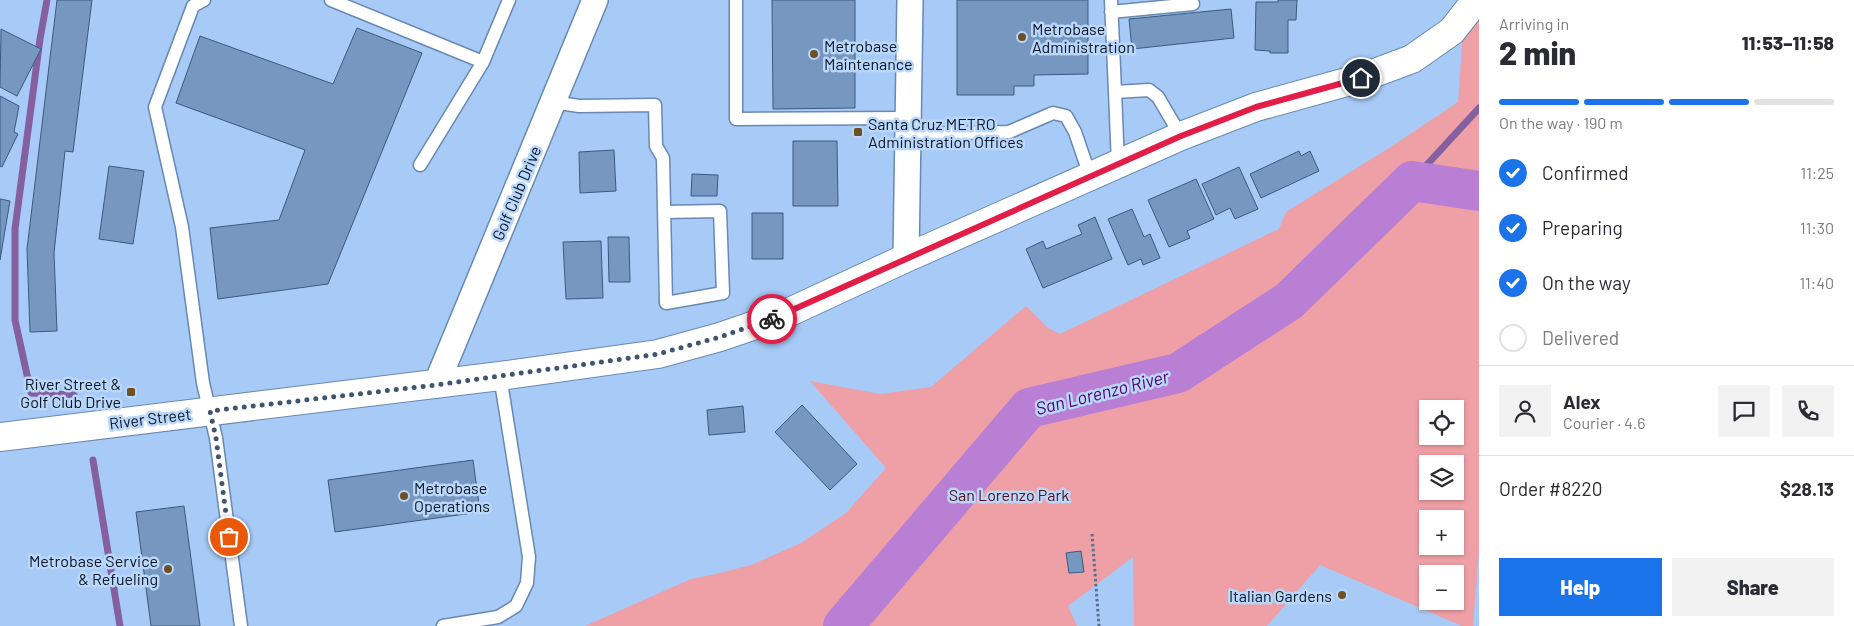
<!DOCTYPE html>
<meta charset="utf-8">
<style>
:root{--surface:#fff;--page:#f2f2f3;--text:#2b2b33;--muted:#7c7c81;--line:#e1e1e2;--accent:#1a73e8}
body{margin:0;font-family:Barlow,sans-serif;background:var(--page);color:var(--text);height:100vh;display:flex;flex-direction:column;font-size:19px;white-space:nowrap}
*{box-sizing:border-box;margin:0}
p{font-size:16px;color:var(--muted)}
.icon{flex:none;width:28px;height:28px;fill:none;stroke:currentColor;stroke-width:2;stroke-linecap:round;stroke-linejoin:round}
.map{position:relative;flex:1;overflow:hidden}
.drawer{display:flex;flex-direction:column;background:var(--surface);width:375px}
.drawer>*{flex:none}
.controls{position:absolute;left:1419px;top:400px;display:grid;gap:10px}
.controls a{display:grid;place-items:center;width:45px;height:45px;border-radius:0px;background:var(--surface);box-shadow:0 1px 4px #0004;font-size:25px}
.pin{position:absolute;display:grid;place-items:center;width:42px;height:42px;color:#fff;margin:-21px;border:2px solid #fff;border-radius:50%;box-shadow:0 1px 5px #0007}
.courier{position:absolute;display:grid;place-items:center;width:50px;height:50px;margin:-25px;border:4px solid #e11d48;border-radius:50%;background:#fff;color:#222;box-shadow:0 1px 6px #0007}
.headline em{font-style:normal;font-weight:800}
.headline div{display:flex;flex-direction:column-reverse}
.headline{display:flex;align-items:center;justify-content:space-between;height:85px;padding:0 20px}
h1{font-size:32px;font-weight:800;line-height:38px}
.bar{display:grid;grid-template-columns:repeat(4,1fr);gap:8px 5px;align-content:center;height:60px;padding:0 20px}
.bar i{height:6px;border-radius:4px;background:var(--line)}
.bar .on{background:var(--accent)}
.bar p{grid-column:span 4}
.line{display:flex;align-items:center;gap:12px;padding:0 20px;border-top:1px solid var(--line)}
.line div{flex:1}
.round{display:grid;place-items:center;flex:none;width:52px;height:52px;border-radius:0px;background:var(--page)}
ol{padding:0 20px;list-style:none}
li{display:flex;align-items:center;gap:15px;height:55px}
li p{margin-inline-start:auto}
li .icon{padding:5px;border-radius:50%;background:var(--accent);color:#fff;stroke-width:4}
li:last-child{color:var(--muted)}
li i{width:28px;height:28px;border:2px solid var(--line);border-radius:50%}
.button{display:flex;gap:10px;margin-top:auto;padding:10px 20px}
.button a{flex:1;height:58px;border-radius:0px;background:var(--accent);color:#fff;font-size:20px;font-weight:800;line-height:58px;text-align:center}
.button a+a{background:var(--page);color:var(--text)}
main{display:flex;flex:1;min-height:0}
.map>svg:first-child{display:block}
.green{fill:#ef9fa6;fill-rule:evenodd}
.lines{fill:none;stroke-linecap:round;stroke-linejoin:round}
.stream{stroke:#8460a0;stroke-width:7}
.river{stroke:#b97fd4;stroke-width:40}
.building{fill:#7597c0;stroke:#3b5a80}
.service-casing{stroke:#6889b2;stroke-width:15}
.minor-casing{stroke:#6889b2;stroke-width:28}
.secondary-casing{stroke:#6889b2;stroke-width:30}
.path{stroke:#586f8d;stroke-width:3;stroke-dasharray:2.5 2.5;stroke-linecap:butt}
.service{stroke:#fff;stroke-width:12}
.minor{stroke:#fff;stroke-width:25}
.secondary{stroke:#fff;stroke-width:28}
.done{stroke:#40556f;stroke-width:5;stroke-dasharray:0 9}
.route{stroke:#e11d48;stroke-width:6}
.poi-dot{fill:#6e5024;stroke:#bad7fa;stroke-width:2}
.labels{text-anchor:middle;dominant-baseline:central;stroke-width:5;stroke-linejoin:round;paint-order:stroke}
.poi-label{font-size:16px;fill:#091626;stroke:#bad7fa;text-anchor:start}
.street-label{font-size:16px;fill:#091626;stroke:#bad7fa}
.park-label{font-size:16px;fill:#540f1d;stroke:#bad7fa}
.water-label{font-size:18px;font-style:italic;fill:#53006f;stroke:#bad7fa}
</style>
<main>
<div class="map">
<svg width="1479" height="626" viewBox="0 0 1479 626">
<rect width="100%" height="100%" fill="#a7caf6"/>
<path class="green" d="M 1465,0 L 1479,0 L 1479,551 L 1473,626 L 1462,626 L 1320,565 L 1267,626 L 1134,626 L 1133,557 L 1068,606 L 1077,626 L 585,626 L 691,579 L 716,574 L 751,565 L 801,543 L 846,513 L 886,468 L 810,381 L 880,394 L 931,387 L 1026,306 L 1048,328 L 1060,334 L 1279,229 L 1286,212 L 1389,148 L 1458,102 ZM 1428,409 L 1455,409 L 1455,436 L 1428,436 ZM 1428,464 L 1455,464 L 1455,491 L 1428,491 ZM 1428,519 L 1455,519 L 1455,546 L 1428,546 ZM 1428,574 L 1455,574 L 1455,601 L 1428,601 Z"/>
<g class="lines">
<path class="stream" d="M 47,0 L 40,39 L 15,229 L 15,320 L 31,393 L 74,395
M 1412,181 L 1479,108
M 93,460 L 120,626"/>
<path class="river" d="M 843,626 L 1029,408 L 1178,373 L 1289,301 L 1412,181 L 1479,191"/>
</g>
<path class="building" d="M 57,0 L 92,0 L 73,152 L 65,151 L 54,253 L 57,331 L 30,332 L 27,249 Z
M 772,0 L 855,0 L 855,108 L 773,109 Z
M 957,0 L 1088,0 L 1088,74 L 1034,75 L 1034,86 L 1014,86 L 1014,95 L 957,95 Z
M 1278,0 L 1297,0 L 1296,20 L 1288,20 L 1288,53 L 1270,53 L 1270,51 L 1255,50 L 1256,2 L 1278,2 Z
M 1231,9 L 1234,38 L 1132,49 L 1129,19 Z
M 357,28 L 422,53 L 328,284 L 218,299 L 210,228 L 279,220 L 305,150 L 176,103 L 200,36 L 333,84 Z
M 1,29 L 41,49 L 17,96 L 0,87 Z
M 0,96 L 19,106 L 14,132 L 18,134 L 2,167 L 0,166 Z
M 793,141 L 837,141 L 838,206 L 793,206 Z
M 614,150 L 616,191 L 580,193 L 579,152 Z
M 1299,151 L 1301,156 L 1310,151 L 1319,171 L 1261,198 L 1250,174 Z
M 109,166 L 144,171 L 133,244 L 99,239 Z
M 1239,167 L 1258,209 L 1235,219 L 1230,208 L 1216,215 L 1202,184 Z
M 692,174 L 718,175 L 717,196 L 691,196 Z
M 1196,179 L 1214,219 L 1187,231 L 1190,238 L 1169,247 L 1148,200 Z
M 0,199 L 10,201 L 0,260 Z
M 1132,209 L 1144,237 L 1150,234 L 1160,258 L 1143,265 L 1141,259 L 1128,265 L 1108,219 Z
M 752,213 L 783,213 L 783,259 L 752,259 Z
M 1095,217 L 1112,259 L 1043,288 L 1026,249 L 1043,241 L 1046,249 L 1082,234 L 1078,225 Z
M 608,237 L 629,237 L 630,282 L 609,282 Z
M 601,241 L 603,298 L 566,299 L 563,242 Z
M 802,405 L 857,464 L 830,490 L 775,432 Z
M 743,406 L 745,432 L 709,435 L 707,410 Z
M 473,460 L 480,512 L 335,532 L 328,480 Z
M 184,506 L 200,626 L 151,626 L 136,512 Z
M 1081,551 L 1084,572 L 1069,573 L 1066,553 Z"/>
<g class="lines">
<defs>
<path id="service" d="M 204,0 L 193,6 L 155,107 L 182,227 L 203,383 L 216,438 L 241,626
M 331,0 L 483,62 L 509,0
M 736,0 L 736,119 L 908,118
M 1111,0 L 1115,92 L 1149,90 L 1158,97 L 1181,136
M 1111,12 L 1193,4
M 1115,92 L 1118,164
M 553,102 L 579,106 L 655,105 L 656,146 L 663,158 L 666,303 L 723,293 L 720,211 L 664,212
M 908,134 L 1009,132 L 1053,113 L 1066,116 L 1075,132 L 1090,176
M 420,165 L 483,62
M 443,626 L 498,617 L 516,606 L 527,583 L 529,557 L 500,376"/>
<path id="minor" d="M 906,258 L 910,0
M 436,385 L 595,0"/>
<path id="secondary" d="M 0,437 L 500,376 L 658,354 L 720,337 L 781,316 L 906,258 L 1181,136 L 1256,107 L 1361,78 L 1412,59 L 1452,31 L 1476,0"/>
</defs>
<use href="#service" class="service-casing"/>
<use href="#minor" class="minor-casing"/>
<use href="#secondary" class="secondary-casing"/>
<path class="path" d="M 1092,534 L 1099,626"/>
<use href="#service" class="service"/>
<use href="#minor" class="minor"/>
<use href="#secondary" class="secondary"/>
</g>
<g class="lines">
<path class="done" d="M 229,537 L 216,438 L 210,411 L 436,385 L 658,354 L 720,337 L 772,319"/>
<path class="route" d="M 772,319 L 1181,136 L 1256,107 L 1361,78"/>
</g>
<g class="poi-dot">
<circle cx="1022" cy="37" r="5"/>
<circle cx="814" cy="54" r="5"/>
<rect x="853" y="127" width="10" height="10" rx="2.5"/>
<rect x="126" y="387" width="10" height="10" rx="2.5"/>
<circle cx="404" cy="496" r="5"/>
<circle cx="168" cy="569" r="5"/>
<circle cx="1342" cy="595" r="5"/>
</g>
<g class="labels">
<g class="poi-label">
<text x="1032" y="28">Metrobase<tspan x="1032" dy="18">Administration</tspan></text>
<text x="824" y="45">Metrobase<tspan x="824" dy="18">Maintenance</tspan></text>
<text x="868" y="123">Santa Cruz METRO<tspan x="868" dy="18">Administration Offices</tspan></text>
<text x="121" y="383" text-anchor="end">River Street &amp;<tspan x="121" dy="18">Golf Club Drive</tspan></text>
<text x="414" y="487">Metrobase<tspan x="414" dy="18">Operations</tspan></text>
<text x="158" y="560" text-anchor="end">Metrobase Service<tspan x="158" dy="18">&amp; Refueling</tspan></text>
<text x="1332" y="595" text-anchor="end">Italian Gardens</text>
</g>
<g class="street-label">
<text transform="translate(516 193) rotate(-67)">Golf Club Drive</text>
<text transform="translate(150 418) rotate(-7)">River Street</text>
</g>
<g class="park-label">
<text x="1009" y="494">San Lorenzo Park</text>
</g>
<g class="water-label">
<text transform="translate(1102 392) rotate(-14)">San Lorenzo River</text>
</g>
</g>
</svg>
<div class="controls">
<a><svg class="icon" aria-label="locate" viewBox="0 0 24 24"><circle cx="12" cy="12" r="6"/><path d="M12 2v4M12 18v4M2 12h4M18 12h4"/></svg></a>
<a><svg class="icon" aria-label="layers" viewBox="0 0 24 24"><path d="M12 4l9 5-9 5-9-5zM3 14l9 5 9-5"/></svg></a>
<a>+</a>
<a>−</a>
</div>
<div class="pin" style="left:229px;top:537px;background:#ea580c"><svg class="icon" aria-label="bag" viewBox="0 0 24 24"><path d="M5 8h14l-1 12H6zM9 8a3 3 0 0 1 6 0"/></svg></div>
<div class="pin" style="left:1361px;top:78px;background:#1f2937"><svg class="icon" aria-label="home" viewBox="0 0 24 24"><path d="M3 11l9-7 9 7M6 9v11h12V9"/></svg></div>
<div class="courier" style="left:772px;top:319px"><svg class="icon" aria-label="bike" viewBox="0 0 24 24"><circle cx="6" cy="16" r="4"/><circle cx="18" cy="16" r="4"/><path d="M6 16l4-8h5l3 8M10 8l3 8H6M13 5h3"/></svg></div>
</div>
<section class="drawer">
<div class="headline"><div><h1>2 min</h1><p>Arriving in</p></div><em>11:53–11:58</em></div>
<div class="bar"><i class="on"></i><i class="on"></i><i class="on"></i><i></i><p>On the way · 190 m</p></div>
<ol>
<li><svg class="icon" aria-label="check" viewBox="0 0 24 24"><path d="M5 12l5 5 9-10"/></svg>Confirmed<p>11:25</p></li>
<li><svg class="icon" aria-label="check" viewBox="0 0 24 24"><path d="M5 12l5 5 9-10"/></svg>Preparing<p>11:30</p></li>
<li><svg class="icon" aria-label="check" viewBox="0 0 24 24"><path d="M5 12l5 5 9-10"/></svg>On the way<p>11:40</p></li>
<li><i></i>Delivered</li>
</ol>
<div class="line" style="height:90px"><a class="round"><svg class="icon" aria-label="person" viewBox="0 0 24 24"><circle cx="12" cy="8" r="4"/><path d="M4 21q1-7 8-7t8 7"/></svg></a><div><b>Alex</b><p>Courier · 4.6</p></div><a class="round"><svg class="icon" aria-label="chat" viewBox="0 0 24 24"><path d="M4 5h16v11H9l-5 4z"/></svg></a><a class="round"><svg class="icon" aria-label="phone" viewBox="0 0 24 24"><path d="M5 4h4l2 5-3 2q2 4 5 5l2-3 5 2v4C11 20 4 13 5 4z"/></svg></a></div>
<div class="line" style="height:65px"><div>Order #8220</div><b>$28.13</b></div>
<div class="button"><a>Help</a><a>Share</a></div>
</section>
</main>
